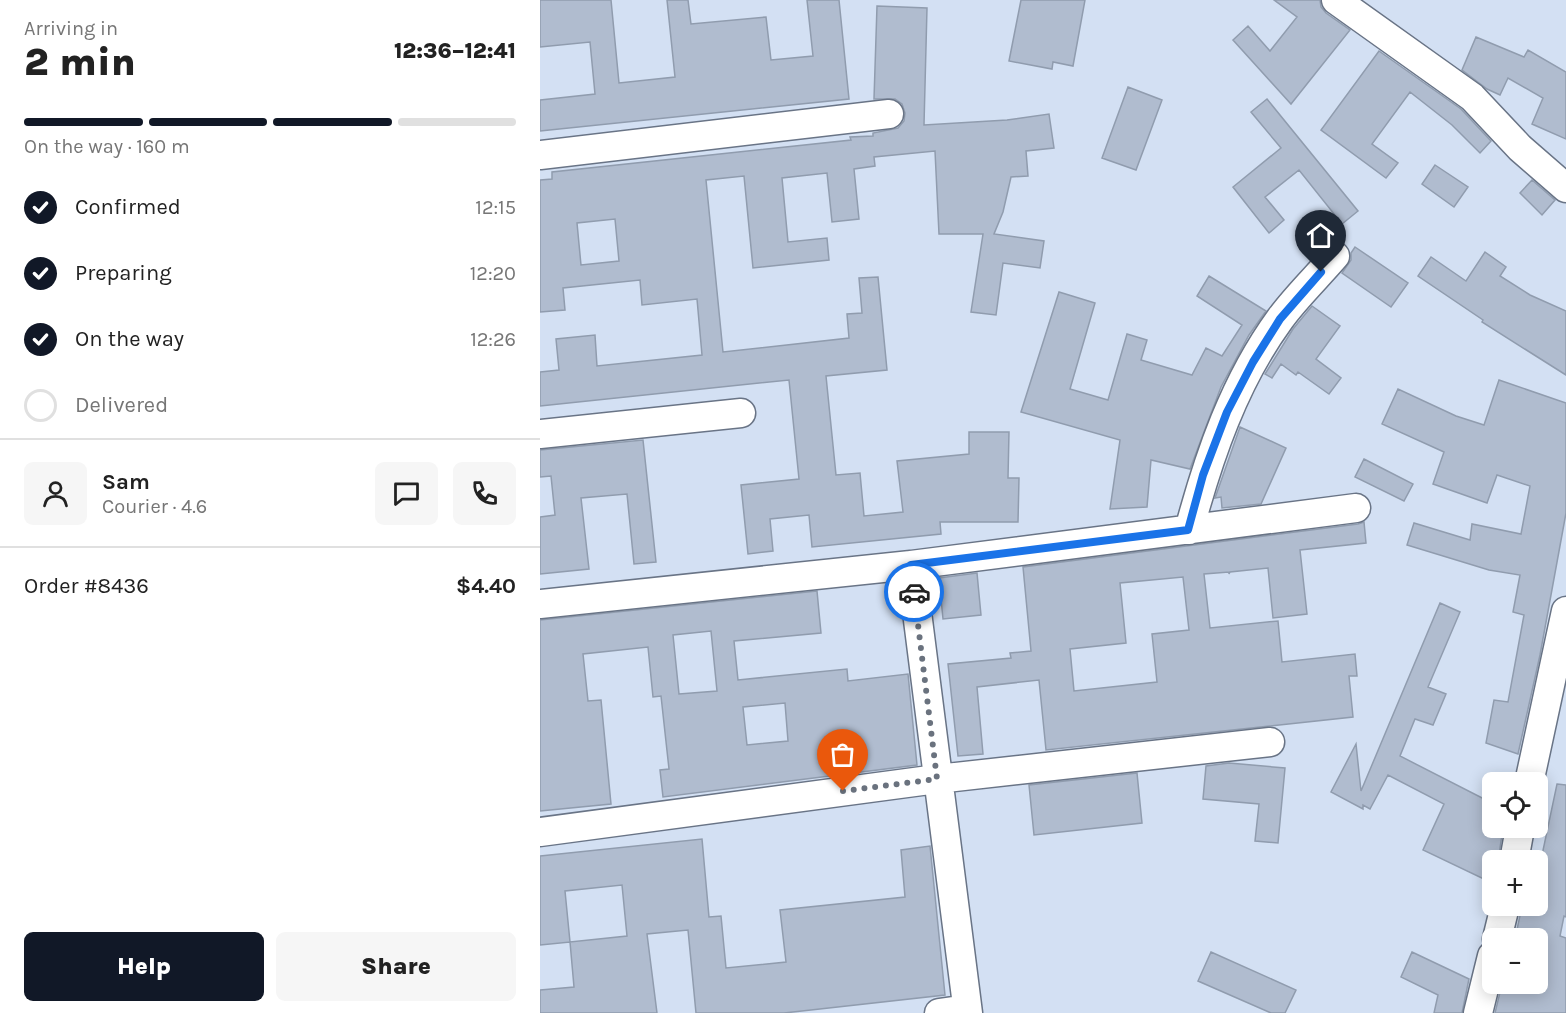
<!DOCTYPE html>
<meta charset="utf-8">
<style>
:root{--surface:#fff;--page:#f6f6f6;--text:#222;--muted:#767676;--line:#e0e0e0;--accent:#111827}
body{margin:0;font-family:Karla,sans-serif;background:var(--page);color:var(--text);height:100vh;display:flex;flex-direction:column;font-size:22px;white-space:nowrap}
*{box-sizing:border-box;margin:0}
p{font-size:20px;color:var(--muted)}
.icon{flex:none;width:33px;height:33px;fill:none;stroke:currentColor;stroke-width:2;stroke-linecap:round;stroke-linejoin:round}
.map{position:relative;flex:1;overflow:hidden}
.details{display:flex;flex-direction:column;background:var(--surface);width:540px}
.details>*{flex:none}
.buttons{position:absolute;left:942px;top:772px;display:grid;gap:12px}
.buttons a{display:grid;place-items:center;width:66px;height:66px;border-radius:9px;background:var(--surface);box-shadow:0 3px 15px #0003;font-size:30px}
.pin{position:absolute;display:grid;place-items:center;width:51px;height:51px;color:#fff;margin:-62px -26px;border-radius:50% 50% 50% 0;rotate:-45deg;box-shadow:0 0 6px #0007}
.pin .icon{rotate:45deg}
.courier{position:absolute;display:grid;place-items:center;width:60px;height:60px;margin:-30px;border:4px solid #1a73e8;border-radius:50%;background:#fff;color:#222;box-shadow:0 2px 8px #0007}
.head em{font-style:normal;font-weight:800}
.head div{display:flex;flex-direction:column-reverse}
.head{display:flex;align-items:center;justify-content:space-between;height:102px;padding:0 24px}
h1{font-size:39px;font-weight:800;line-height:45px}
.bar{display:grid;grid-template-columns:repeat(4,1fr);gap:9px 6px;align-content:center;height:72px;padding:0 24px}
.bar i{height:8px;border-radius:4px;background:var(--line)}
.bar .active{background:var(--accent)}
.bar p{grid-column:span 4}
.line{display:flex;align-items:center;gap:15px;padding:0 24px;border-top:2px solid var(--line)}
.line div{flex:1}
.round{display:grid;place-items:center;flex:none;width:63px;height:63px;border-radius:9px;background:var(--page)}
ol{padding:0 24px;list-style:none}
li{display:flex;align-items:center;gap:18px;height:66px}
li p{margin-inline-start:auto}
li .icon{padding:6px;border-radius:50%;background:var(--accent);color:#fff;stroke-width:4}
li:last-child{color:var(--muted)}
li i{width:33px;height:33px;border:3px solid var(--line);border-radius:50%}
.cta{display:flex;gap:12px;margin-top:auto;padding:12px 24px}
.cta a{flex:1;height:69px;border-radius:9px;background:var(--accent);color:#fff;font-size:24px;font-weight:800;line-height:69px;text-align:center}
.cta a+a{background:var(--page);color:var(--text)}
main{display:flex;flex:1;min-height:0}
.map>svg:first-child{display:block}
.building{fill:#b0bccf;stroke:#909cae;stroke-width:1.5;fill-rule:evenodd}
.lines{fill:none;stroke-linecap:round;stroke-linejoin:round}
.street-casing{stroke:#697486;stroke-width:31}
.street{stroke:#fff;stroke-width:28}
.done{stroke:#6a727e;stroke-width:6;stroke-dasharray:0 10.8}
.route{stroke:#1a73e8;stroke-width:8}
</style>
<main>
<section class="details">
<div class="head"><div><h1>2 min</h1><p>Arriving in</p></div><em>12:36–12:41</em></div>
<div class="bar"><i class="active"></i><i class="active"></i><i class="active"></i><i></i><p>On the way · 160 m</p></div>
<ol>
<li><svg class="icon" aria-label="check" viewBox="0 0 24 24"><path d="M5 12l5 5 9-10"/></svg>Confirmed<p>12:15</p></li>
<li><svg class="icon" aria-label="check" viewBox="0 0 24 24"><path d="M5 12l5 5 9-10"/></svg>Preparing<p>12:20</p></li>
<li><svg class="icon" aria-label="check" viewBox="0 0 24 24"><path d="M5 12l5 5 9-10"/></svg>On the way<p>12:26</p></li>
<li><i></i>Delivered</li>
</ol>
<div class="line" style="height:108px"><a class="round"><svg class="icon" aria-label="person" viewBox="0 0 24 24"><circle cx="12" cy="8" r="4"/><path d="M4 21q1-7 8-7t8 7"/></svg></a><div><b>Sam</b><p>Courier · 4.6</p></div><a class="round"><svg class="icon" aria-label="chat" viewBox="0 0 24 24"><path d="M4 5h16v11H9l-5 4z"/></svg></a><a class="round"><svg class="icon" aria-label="phone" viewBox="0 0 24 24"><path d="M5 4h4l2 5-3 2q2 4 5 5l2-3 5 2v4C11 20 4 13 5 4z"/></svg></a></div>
<div class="line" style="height:78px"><div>Order #8436</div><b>$4.40</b></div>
<div class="cta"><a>Help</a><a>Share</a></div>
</section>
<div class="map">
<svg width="1026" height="1013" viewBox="0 0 1026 1013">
<rect width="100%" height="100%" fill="#d3e0f3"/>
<path class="building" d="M 0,0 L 71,0 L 79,83 L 135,77 L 127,0 L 148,0 L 151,24 L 226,17 L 231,60 L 273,56 L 267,0 L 299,0 L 309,99 L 0,131 L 0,100 L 55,94 L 50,42 L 0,47 Z
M 481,0 L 545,0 L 533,66 L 513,62 L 512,69 L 469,61 Z
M 734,0 L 780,0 L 781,7 L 786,13 L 810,30 L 751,104 L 693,40 L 708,26 L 730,51 L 757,17 Z
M 337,6 L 387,8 L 384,125 L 467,120 L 509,114 L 514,148 L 486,151 L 488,176 L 471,177 L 463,212 L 454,234 L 504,241 L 500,268 L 463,263 L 456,315 L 431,312 L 443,234 L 399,234 L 395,151 L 334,157 L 335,166 L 314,169 L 319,219 L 292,222 L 287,173 L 242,178 L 248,242 L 287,238 L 289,260 L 213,268 L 204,176 L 166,180 L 183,352 L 309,338 L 307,314 L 322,313 L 319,278 L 338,277 L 347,370 L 286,376 L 296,475 L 320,473 L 324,516 L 363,512 L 357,461 L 429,454 L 429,432 L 469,432 L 468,478 L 479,478 L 478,522 L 400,522 L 401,534 L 272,547 L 269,515 L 230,519 L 233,551 L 208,554 L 201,485 L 259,479 L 249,380 L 0,406 L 0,372 L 19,370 L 16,339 L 55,335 L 57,366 L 162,355 L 157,299 L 102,305 L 100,280 L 23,288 L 25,310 L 0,312 L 0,180 L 12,179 L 12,172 L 311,140 L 310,137 L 333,136 L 333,133 L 358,128 L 364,121 L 365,113 L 362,104 L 355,99 L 334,99 ZM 75,219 L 79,261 L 41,265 L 37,223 Z
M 936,37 L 984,57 L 988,50 L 1026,72 L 1026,139 L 992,124 L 1003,98 L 968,78 L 960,95 L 947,89 L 922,70 Z
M 839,51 L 921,109 L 951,141 L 940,153 L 912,125 L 870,92 L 832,144 L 858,163 L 846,178 L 781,130 Z
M 588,87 L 622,100 L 596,170 L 562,158 Z
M 727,99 L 818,211 L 802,224 L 759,170 L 725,197 L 744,220 L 729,233 L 693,187 L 741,148 L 711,112 Z
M 895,165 L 928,187 L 914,207 L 882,184 Z
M 992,180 L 1015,200 L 1002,215 L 980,193 Z
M 815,247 L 868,283 L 851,307 L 802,273 L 811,260 L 811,253 Z
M 945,252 L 966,267 L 960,276 L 990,295 L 1026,311 L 1026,375 L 942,322 L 943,320 L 878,276 L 891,257 L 926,281 Z
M 669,276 L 726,311 L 709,335 L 681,387 L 650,469 L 611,460 L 607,507 L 570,509 L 580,440 L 481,412 L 519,292 L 555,303 L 530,389 L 568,400 L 587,334 L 607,340 L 601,360 L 652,375 L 666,348 L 682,356 L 702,325 L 657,296 Z
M 772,306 L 800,326 L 776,359 L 801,378 L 789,394 L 758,372 L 756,375 L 741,364 L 732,378 L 725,374 L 753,329 Z
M 959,380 L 1026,403 L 1026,513 L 1000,655 L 978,754 L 946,743 L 954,700 L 968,702 L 984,615 L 973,612 L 980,575 L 949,570 L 867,545 L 874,523 L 930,540 L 932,524 L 981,534 L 990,486 L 957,475 L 947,503 L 893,484 L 904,452 L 842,424 L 858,389 L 916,416 L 944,425 Z
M 700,427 L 746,448 L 721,504 L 682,508 L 681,497 L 675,498 Z
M 103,440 L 116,562 L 94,564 L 87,494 L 41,498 L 49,569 L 0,574 L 0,517 L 15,515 L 11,476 L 0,477 L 0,450 Z
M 824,459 L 873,484 L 864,501 L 815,477 Z
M 824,522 L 826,543 L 760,550 L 767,614 L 733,618 L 728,568 L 690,572 L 689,574 L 689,572 L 664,574 L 670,628 L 738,621 L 742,662 L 815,654 L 817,676 L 809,676 L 813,717 L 506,750 L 499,680 L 437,687 L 443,754 L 418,756 L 408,664 L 471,658 L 470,653 L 491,651 L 483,567 L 818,524 ZM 643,577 L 649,630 L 612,634 L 617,682 L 534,691 L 530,649 L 586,643 L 580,583 Z
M 437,573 L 441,615 L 403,619 L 399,578 Z
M 277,591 L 281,633 L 194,641 L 198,680 L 307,669 L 308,681 L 368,674 L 377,765 L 123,797 L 120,770 L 129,769 L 121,696 L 113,697 L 108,647 L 43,654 L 48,701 L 61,700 L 71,804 L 0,811 L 0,620 ZM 171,631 L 177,691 L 139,694 L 133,635 ZM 245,703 L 248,741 L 207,745 L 203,707 Z
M 900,603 L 920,612 L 888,687 L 906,694 L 893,725 L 875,719 L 860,756 L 952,803 L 952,828 L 963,828 L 958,861 L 952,861 L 952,872 L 948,881 L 883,850 L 904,804 L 848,775 L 830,809 L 823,805 L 823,809 L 791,792 L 816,744 L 821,791 Z
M 689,763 L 745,768 L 738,843 L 715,841 L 719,804 L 663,799 L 666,766 Z
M 597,773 L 602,823 L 494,835 L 489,785 Z
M 1017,784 L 1026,785 L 1026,917 L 1024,916 L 1020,936 L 1026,938 L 1026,1013 L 955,1013 L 962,984 L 998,984 L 998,939 L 975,939 L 982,906 L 1002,906 L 998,904 L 998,874 Z
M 162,839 L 169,917 L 181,916 L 186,968 L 246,962 L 240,910 L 365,897 L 361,850 L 390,846 L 405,995 L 244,1013 L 156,1013 L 148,930 L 107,934 L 117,1013 L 0,1013 L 0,990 L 34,987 L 30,942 L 0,945 L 0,856 ZM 82,885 L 87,936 L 30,942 L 25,891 Z
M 671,952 L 756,990 L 745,1013 L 731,1013 L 658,981 Z
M 872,952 L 929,979 L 922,1013 L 894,1013 L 898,995 L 861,977 Z"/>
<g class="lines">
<defs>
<path id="street" d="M 796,0 L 932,97 L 980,148 L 1026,188
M 0,155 L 349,114
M 0,434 L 201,413
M 649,530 C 669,456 694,382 740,319 C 756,297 777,277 795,256
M 371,565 L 816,508
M 0,604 L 371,565 L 428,1013
M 989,783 L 1026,611
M 0,832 L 397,779 L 730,742
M 974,861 L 980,828
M 957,939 L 965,906
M 399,1013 L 427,1009
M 938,1013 L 952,956"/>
</defs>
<use href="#street" class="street-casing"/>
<use href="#street" class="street"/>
</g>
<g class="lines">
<path class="done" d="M 303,791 L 397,779 L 374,592"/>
<path class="route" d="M 374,592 L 371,565 L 648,530 L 663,475 L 687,412 L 713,362 L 740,319 L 781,272"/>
</g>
</svg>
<div class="buttons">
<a><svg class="icon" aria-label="locate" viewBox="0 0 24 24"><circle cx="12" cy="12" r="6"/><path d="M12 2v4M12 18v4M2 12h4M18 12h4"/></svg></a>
<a>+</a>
<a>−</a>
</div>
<div class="pin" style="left:303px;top:791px;background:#ea580c"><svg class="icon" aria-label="bag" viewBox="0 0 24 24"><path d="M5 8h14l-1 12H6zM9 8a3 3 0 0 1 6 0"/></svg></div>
<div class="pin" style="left:781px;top:272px;background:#1f2937"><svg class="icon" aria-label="home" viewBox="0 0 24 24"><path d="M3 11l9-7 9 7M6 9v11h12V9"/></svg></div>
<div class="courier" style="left:374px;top:592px"><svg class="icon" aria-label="car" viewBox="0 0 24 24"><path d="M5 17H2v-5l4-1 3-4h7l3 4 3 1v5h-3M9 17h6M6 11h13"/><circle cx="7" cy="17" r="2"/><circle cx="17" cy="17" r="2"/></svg></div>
</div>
</main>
